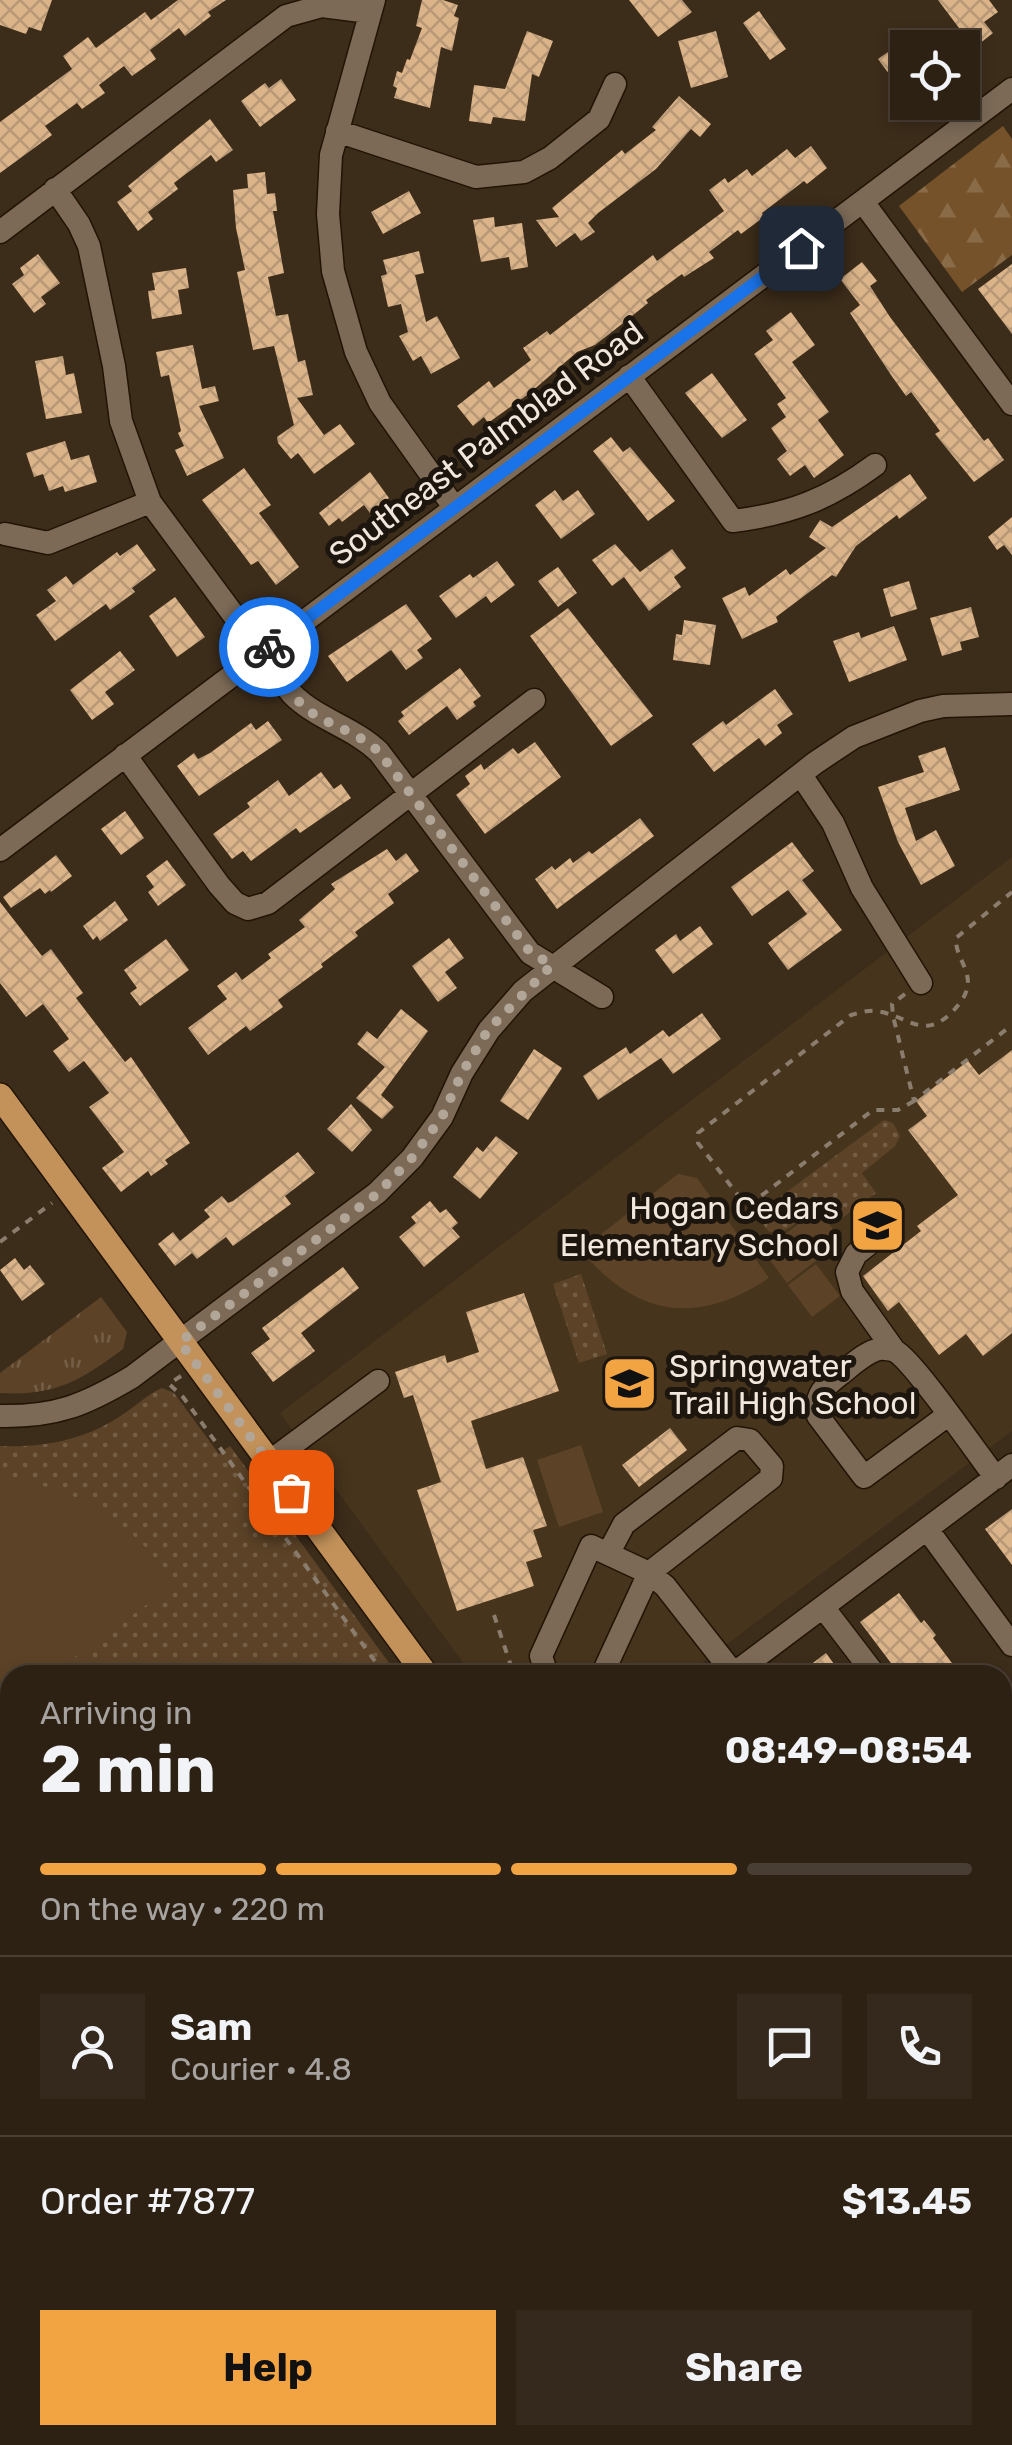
<!DOCTYPE html>
<meta charset="utf-8">
<style>
:root{--surface:#2d2114;--page:#35291d;--text:#f1f3f6;--muted:#a7a3a0;--line:#483e34;--accent:#f3a442}
body{margin:0;font-family:Rubik,sans-serif;background:var(--page);color:var(--text);height:100vh;display:flex;flex-direction:column;font-size:38px;white-space:nowrap}
*{box-sizing:border-box;margin:0}
p{font-size:32px;color:var(--muted)}
.icon{flex:none;width:55px;height:55px;fill:none;stroke:currentColor;stroke-width:2;stroke-linecap:round;stroke-linejoin:round}
.map{position:relative;flex:1;overflow:hidden}
.drawer{position:absolute;left:0px;top:1665px;width:1012px;height:780px;display:flex;flex-direction:column;background:var(--surface);border-radius:30px 30px 0 0;box-shadow:0 5px 15px #0003,0 0 0 2px var(--line)}
.drawer>*{flex:none}
.tools{position:absolute;left:890px;top:30px;display:grid;gap:20px}
.tools a{display:grid;place-items:center;width:90px;height:90px;border-radius:0px;background:var(--surface);box-shadow:0 5px 15px #0003,0 0 0 2px var(--line);font-size:50px}
.pin{position:absolute;display:grid;place-items:center;width:85px;height:85px;color:#fff;margin:-42px;border-radius:20px;box-shadow:0 5px 15px #0006}
.courier{position:absolute;display:grid;place-items:center;width:100px;height:100px;margin:-50px;border:8px solid #1a73e8;border-radius:50%;background:#fff;color:#222;box-shadow:0 2px 12px #0007}
.headline em{font-style:normal;font-weight:700}
.headline div{display:flex;flex-direction:column-reverse}
.headline{display:flex;align-items:center;justify-content:space-between;height:170px;padding:0 40px}
h1{font-size:65px;font-weight:700;line-height:75px}
.bar{display:grid;grid-template-columns:repeat(4,1fr);gap:15px 10px;align-content:center;height:120px;padding:0 40px}
.bar i{height:12px;border-radius:8px;background:var(--line)}
.bar .active{background:var(--accent)}
.bar p{grid-column:span 4}
.line{display:flex;align-items:center;gap:25px;padding:0 40px;border-top:2px solid var(--line)}
.line div{flex:1}
.round{display:grid;place-items:center;flex:none;width:105px;height:105px;border-radius:0px;background:var(--page)}
.cta{display:flex;gap:20px;margin-top:auto;padding:20px 40px}
.cta a{flex:1;height:115px;border-radius:0px;background:var(--accent);color:#111;font-size:40px;font-weight:700;line-height:115px;text-align:center}
.cta a+a{background:var(--page);color:var(--text)}
.map>svg:first-child{display:block}
.built{fill:#47341c}
.grass{fill:url(#grass-tufts)}
.forest{fill:url(#forest-firs)}
.park{fill:url(#park-dots)}
.pitch{fill:#5c4327}
.building{fill:url(#building-cross-hatch)}
.lines{fill:none;stroke-linecap:round;stroke-linejoin:round}
.minor-casing{stroke:#221404;stroke-width:25}
.major-casing{stroke:#221404;stroke-width:28}
.path{stroke:#8b7d6e;stroke-width:4;stroke-dasharray:8 8;stroke-linecap:butt}
.minor{stroke:#7c6a57;stroke-width:22}
.major{stroke:#c3925a;stroke-width:25}
.done{stroke:#b2a698;stroke-width:10;stroke-dasharray:0 18}
.route{stroke:#1a73e8;stroke-width:12}
.labels{text-anchor:middle;dominant-baseline:central;stroke-width:10;stroke-linejoin:round;paint-order:stroke}
.street-label{font-size:32px;fill:#f2e7dc;stroke:#1d160e}
.poi-label{font-size:32px;fill:#f2e7dc;stroke:#1d160e;text-anchor:end}
</style>
<div class="map">
<svg width="1012" height="2445" viewBox="0 0 1012 2445">
<defs>
<pattern id="grass-tufts" width="24" height="20" patternUnits="userSpaceOnUse" patternTransform="scale(2.5)"><rect width="24" height="20" fill="#5c4327"/><path d="M3 7l-1-3M5 7V3M7 7l1-3M15 17l-1-3M17 17v-4M19 17l1-3" fill="none" stroke="#745e46"/></pattern>
<pattern id="forest-firs" width="22" height="20" patternUnits="userSpaceOnUse" patternTransform="scale(2.5)"><rect width="22" height="20" fill="#75522a"/><path d="M5 1l3.5 6h-7zM16 11l3.5 6h-7z" fill="#896b48"/></pattern>
<pattern id="park-dots" width="8" height="8" patternUnits="userSpaceOnUse" patternTransform="scale(2.5)"><rect width="8" height="8" fill="#5c4327"/><path d="M2 2h.1M6 6h.1" fill="none" stroke="#745e46" stroke-width="1.8" stroke-linecap="round"/></pattern>
<pattern id="building-cross-hatch" width="8" height="8" patternUnits="userSpaceOnUse" patternTransform="scale(2.5)"><rect width="8" height="8" fill="#dcb489"/><path d="M0 0l8 8M0 8l8-8" fill="none" stroke="#b79877"/></pattern>
</defs>
<rect width="100%" height="100%" fill="#3c2c1a"/>
<path class="built" d="M 1012,857 L 1012,1431 L 686,1675 L 472,1675 L 280,1413 Z"/>
<path class="grass" d="M 101,1297 L 127,1332 L 123,1349 C 80,1381 55,1396 0,1393 L 0,1373 Z"/>
<path class="forest" d="M 1003,126 L 1012,139 L 1012,255 L 962,292 L 899,206 Z"/>
<path class="park" d="M 884,1120 L 893,1123 L 900,1136 L 895,1146 L 862,1173 L 876,1193 L 834,1224 L 817,1206 C 806,1214 795,1226 783,1231 C 766,1239 759,1221 765,1208 Z
M 581,1274 L 607,1354 L 579,1363 L 553,1284 Z
M 162,1388 L 174,1393 L 219,1454 L 230,1446 L 398,1675 L 10,1675 L 10,2435 L 955,2435 L 961,2443 L 958,2445 L 0,2445 L 0,1446 C 44,1448 85,1440 122,1415 C 136,1406 148,1394 162,1388 Z"/>
<path class="pitch" d="M 678,1174 L 697,1178 L 769,1278 C 697,1326 636,1317 581,1250 Z
M 818,1209 L 842,1241 L 787,1283 L 763,1251 Z
M 816,1264 L 840,1296 L 812,1317 L 788,1285 Z
M 581,1445 L 603,1512 L 559,1527 L 537,1460 Z
M 0,1480 C 76,1483 133,1523 175,1584 L 50,1675 L 10,1675 L 10,1704 L 1,1710 Z
M 10,1777 L 10,1876 L 0,1862 L 0,1784 Z
M 10,2374 L 10,2435 L 222,2435 L 229,2445 L 0,2445 L 0,2381 Z
M 351,2435 L 470,2435 L 457,2445 L 359,2445 Z
M 567,2435 L 825,2435 L 833,2445 L 553,2445 Z"/>
<path class="building" d="M 0,0 L 52,0 L 41,31 L 29,27 L 26,34 L 0,25 Z
M 178,0 L 226,0 L 208,12 L 211,16 L 185,36 L 179,28 L 150,50 L 156,59 L 132,76 L 124,66 L 99,85 L 105,93 L 82,109 L 77,103 L 45,126 L 52,135 L 0,173 L 0,122 L 72,69 L 63,56 L 88,37 L 96,48 L 145,12 L 151,20 Z
M 422,0 L 443,0 L 458,5 L 454,16 L 459,18 L 452,51 L 441,47 L 430,108 L 394,98 L 397,88 L 393,86 L 397,71 L 402,73 L 407,59 L 410,60 L 422,28 L 416,26 Z
M 629,0 L 682,0 L 692,12 L 658,37 Z
M 938,0 L 989,0 L 998,12 L 984,22 L 993,33 L 974,48 Z
M 759,11 L 786,49 L 770,60 L 743,23 Z
M 527,31 L 553,41 L 539,77 L 532,74 L 525,121 L 493,117 L 491,124 L 469,121 L 474,85 L 505,89 Z
M 716,31 L 728,77 L 691,88 L 678,41 Z
M 908,38 L 908,67 L 892,78 L 878,59 Z
M 281,79 L 296,100 L 260,127 L 241,101 L 265,83 L 269,88 Z
M 679,96 L 711,124 L 700,137 L 691,129 L 656,169 L 598,213 L 588,223 L 595,232 L 581,241 L 575,233 L 556,247 L 536,220 L 559,217 L 552,208 L 622,150 L 625,154 L 656,130 L 652,127 Z
M 210,119 L 233,150 L 216,162 L 211,155 L 174,183 L 178,189 L 148,212 L 153,219 L 138,231 L 117,202 L 132,191 L 128,186 Z
M 811,146 L 827,168 L 807,184 L 804,181 L 762,213 L 764,217 L 741,234 L 738,230 L 709,252 L 714,258 L 684,277 L 682,274 L 646,300 L 648,303 L 622,324 L 595,345 L 577,352 L 530,393 L 488,423 L 484,417 L 473,426 L 457,406 L 489,381 L 494,388 L 531,360 L 523,348 L 547,331 L 550,335 L 653,255 L 657,261 L 724,211 L 709,190 L 725,178 L 728,183 L 747,169 L 752,176 L 787,149 L 795,158 Z
M 265,172 L 267,194 L 275,193 L 277,211 L 273,211 L 284,273 L 268,277 L 276,316 L 288,314 L 298,362 L 305,360 L 313,395 L 297,398 L 324,435 L 340,424 L 355,444 L 314,474 L 298,453 L 291,459 L 278,443 L 277,437 L 294,425 L 274,346 L 253,350 L 237,272 L 245,270 L 236,228 L 233,190 L 248,188 L 247,174 Z
M 409,191 L 421,213 L 383,234 L 371,212 Z
M 494,217 L 495,227 L 522,223 L 528,267 L 511,270 L 509,257 L 481,262 L 473,220 Z
M 419,251 L 424,273 L 415,275 L 426,322 L 437,316 L 460,358 L 431,374 L 421,356 L 413,361 L 399,336 L 408,332 L 401,304 L 388,307 L 381,276 L 387,274 L 383,260 Z
M 38,254 L 60,283 L 41,297 L 46,304 L 34,313 L 12,284 L 24,275 L 20,268 Z
M 862,262 L 877,281 L 870,286 L 890,317 L 984,441 L 988,438 L 1004,460 L 974,482 L 935,434 L 940,431 L 911,392 L 906,396 L 891,375 L 850,313 L 860,305 L 840,279 Z
M 1012,264 L 1012,334 L 978,289 Z
M 186,268 L 189,288 L 178,290 L 182,314 L 152,319 L 148,291 L 155,290 L 152,273 Z
M 791,312 L 815,345 L 792,362 L 829,412 L 818,420 L 844,455 L 814,478 L 805,465 L 790,476 L 777,459 L 787,451 L 771,428 L 786,417 L 777,404 L 786,398 L 754,354 L 773,340 L 766,331 Z
M 193,345 L 202,389 L 215,386 L 219,401 L 199,406 L 224,458 L 187,476 L 175,450 L 184,446 L 178,433 L 181,431 L 169,375 L 161,377 L 156,352 Z
M 63,356 L 66,375 L 74,373 L 82,413 L 46,419 L 35,361 Z
M 712,373 L 747,420 L 722,438 L 685,393 Z
M 611,437 L 623,452 L 630,447 L 675,501 L 648,521 L 593,451 Z
M 65,441 L 71,460 L 89,455 L 97,482 L 65,492 L 63,486 L 49,491 L 43,474 L 34,477 L 26,453 Z
M 244,468 L 271,505 L 259,513 L 299,567 L 276,585 L 258,561 L 251,565 L 202,500 Z
M 370,472 L 389,498 L 370,513 L 364,505 L 342,522 L 339,518 L 329,526 L 319,513 Z
M 910,474 L 927,498 L 899,519 L 897,515 L 856,546 L 836,577 L 832,575 L 776,617 L 778,622 L 742,639 L 722,598 L 745,587 L 749,596 L 786,569 L 790,575 L 826,548 L 809,537 L 820,520 L 832,527 Z
M 555,490 L 563,501 L 578,490 L 595,514 L 561,539 L 535,505 Z
M 1012,517 L 1012,555 L 1004,545 L 997,550 L 988,537 Z
M 137,544 L 156,570 L 132,588 L 135,592 L 110,610 L 106,604 L 55,641 L 36,615 L 56,601 L 47,590 L 66,576 L 73,585 L 117,552 L 120,556 Z
M 615,544 L 640,572 L 672,549 L 686,568 L 674,577 L 681,587 L 649,611 L 624,577 L 612,586 L 592,560 Z
M 497,561 L 515,585 L 491,603 L 486,596 L 456,618 L 439,596 L 470,574 L 473,578 Z
M 558,567 L 577,593 L 558,607 L 538,581 Z
M 909,581 L 917,609 L 891,617 L 883,589 Z
M 175,597 L 205,637 L 177,657 L 149,616 Z
M 406,604 L 432,639 L 417,650 L 423,658 L 406,670 L 391,650 L 347,682 L 328,656 Z
M 971,607 L 979,637 L 960,642 L 962,650 L 942,656 L 930,618 Z
M 568,608 L 653,716 L 611,746 L 530,636 Z
M 684,620 L 716,625 L 710,665 L 673,660 L 676,634 L 682,635 Z
M 894,626 L 907,660 L 849,682 L 833,641 L 859,632 L 861,638 Z
M 120,651 L 135,670 L 105,692 L 114,704 L 92,720 L 70,690 Z
M 460,668 L 481,696 L 473,702 L 476,706 L 457,720 L 447,706 L 409,735 L 398,721 L 404,716 L 401,712 Z
M 775,689 L 793,714 L 777,725 L 782,733 L 765,746 L 759,738 L 714,772 L 692,744 L 723,721 L 726,725 Z
M 268,721 L 282,740 L 199,796 L 177,766 L 194,753 L 198,759 L 210,753 L 251,723 L 256,730 Z
M 535,742 L 561,777 L 485,834 L 456,795 L 470,784 L 465,776 L 481,764 L 484,770 L 513,748 L 518,754 Z
M 945,747 L 960,790 L 905,808 L 916,841 L 936,830 L 955,866 L 921,885 L 898,842 L 878,787 L 924,772 L 918,756 Z
M 321,772 L 334,789 L 341,784 L 351,798 L 300,833 L 296,828 L 251,861 L 243,851 L 232,859 L 213,834 L 250,807 L 247,803 L 278,780 L 289,796 Z
M 125,811 L 144,838 L 121,855 L 101,829 Z
M 640,818 L 654,836 L 557,909 L 535,879 L 552,866 L 555,870 L 570,858 L 573,863 L 589,851 L 592,854 Z
M 792,842 L 814,871 L 802,880 L 842,930 L 788,970 L 768,943 L 807,914 L 788,890 L 752,916 L 731,887 Z
M 387,849 L 396,861 L 406,853 L 419,871 L 388,894 L 394,903 L 355,932 L 358,936 L 321,964 L 323,967 L 278,1000 L 283,1007 L 250,1031 L 246,1026 L 208,1055 L 188,1028 L 227,999 L 217,986 L 236,972 L 242,980 L 271,958 L 268,954 L 305,927 L 299,920 L 335,889 L 331,884 Z
M 56,855 L 72,876 L 51,892 L 50,890 L 45,894 L 40,888 L 11,908 L 3,897 Z
M 167,860 L 186,885 L 158,906 L 148,892 L 154,887 L 146,876 Z
M 115,901 L 128,920 L 100,941 L 97,936 L 93,940 L 83,926 Z
M 0,902 L 42,956 L 51,949 L 83,993 L 76,998 L 125,1062 L 131,1057 L 190,1143 L 165,1160 L 168,1164 L 151,1176 L 148,1171 L 121,1192 L 102,1168 L 124,1152 L 89,1107 L 109,1093 L 84,1061 L 69,1072 L 53,1051 L 69,1039 L 43,1004 L 26,1017 L 0,983 Z
M 700,926 L 713,944 L 673,974 L 655,950 L 676,934 L 680,941 Z
M 449,938 L 464,958 L 445,972 L 457,988 L 438,1002 L 412,966 Z
M 166,939 L 189,970 L 140,1006 L 130,993 L 137,988 L 124,970 Z
M 401,1009 L 428,1031 L 381,1095 L 394,1107 L 382,1119 L 356,1098 L 385,1067 L 357,1044 L 367,1031 L 377,1039 Z
M 702,1013 L 721,1039 L 673,1074 L 661,1058 L 598,1100 L 583,1076 L 626,1047 L 630,1054 L 663,1030 L 669,1037 Z
M 534,1049 L 562,1068 L 528,1120 L 500,1101 Z
M 1012,1050 L 1012,1333 L 983,1356 L 966,1334 L 939,1355 L 899,1302 L 888,1311 L 863,1276 L 921,1231 L 917,1226 L 958,1195 L 908,1130 L 927,1116 L 916,1101 L 968,1061 L 979,1075 Z
M 351,1104 L 372,1130 L 352,1152 L 327,1129 Z
M 496,1136 L 518,1153 L 480,1199 L 453,1177 L 477,1147 L 483,1152 Z
M 298,1152 L 315,1173 L 285,1196 L 291,1204 L 233,1246 L 226,1237 L 197,1259 L 192,1253 L 175,1266 L 158,1244 L 173,1232 L 180,1241 L 210,1217 L 204,1210 L 222,1196 L 228,1203 L 233,1201 Z
M 430,1201 L 440,1213 L 446,1209 L 458,1223 L 452,1228 L 460,1237 L 424,1267 L 399,1237 L 416,1223 L 411,1217 Z
M 15,1258 L 24,1270 L 30,1265 L 45,1284 L 22,1301 L 0,1270 Z
M 343,1267 L 359,1288 L 301,1333 L 315,1351 L 273,1382 L 251,1353 L 270,1339 L 262,1328 Z
M 524,1293 L 559,1391 L 471,1421 L 486,1469 L 523,1457 L 547,1526 L 533,1530 L 542,1557 L 526,1562 L 534,1586 L 457,1611 L 417,1490 L 441,1482 L 413,1395 L 404,1398 L 395,1372 L 445,1355 L 447,1363 L 479,1352 L 466,1312 Z
M 670,1428 L 687,1450 L 639,1487 L 622,1465 Z
M 1012,1509 L 1012,1565 L 985,1529 Z
M 899,1593 L 921,1623 L 924,1620 L 936,1635 L 933,1638 L 961,1675 L 900,1675 L 860,1622 Z
M 826,1653 L 842,1675 L 797,1675 Z"/>
<g class="lines">
<defs>
<path id="minor" d="M 374,0 L 331,155 L 328,214 L 333,271 L 356,352 L 380,403 L 454,507
M 337,131 L 476,177 L 524,172 L 550,158 L 599,119 L 615,84
M 55,189 L 79,224 L 89,246 L 114,366 L 121,421 L 150,502 L 292,694 C 318,720 353,727 379,752 L 530,953 L 602,997
M 863,202 L 1012,404
M 0,232 L 286,16 L 322,6 L 369,12
M 629,376 L 733,521 C 790,514 829,499 875,465
M 5,534 L 48,543 L 150,502
M 125,755 L 219,885 L 235,903 L 248,909 L 268,903 L 534,700
M 801,775 L 833,823 L 862,888 L 921,983
M 0,850 L 1012,89
M 889,1228 L 856,1254 L 847,1272 L 852,1291 L 894,1350
M 948,1415 L 864,1477 L 818,1416 C 814,1394 825,1386 842,1373 C 852,1365 867,1351 880,1349 C 882,1348 894,1350 895,1351 C 914,1361 978,1455 996,1478
M 0,1416 C 56,1417 85,1405 132,1377 L 377,1193 L 412,1158 L 442,1117 L 462,1073 L 489,1030 L 523,991 L 815,763 L 854,737 L 920,711 L 943,706 L 1012,704
M 269,1462 L 378,1381
M 927,1529 L 1012,1645
M 823,1607 L 875,1675
M 547,1675 L 541,1656 L 591,1546 L 649,1573 L 665,1586 L 734,1674
M 602,1675 L 649,1573 L 771,1478 L 772,1466 L 750,1440 L 737,1438 L 624,1524 L 608,1554
M 732,1675 L 1012,1465
M 1002,1795 L 1012,1788
M 1002,1843 L 1012,1856
M 0,2137 L 10,2129
M 0,2179 L 10,2193
M 1002,2226 L 1012,2239
M 1002,2298 L 1012,2290
M 1002,2346 L 1012,2341
M 1002,2389 L 1012,2381"/>
<path id="major" d="M 0,1096 L 426,1675
M 985,2435 L 992,2445"/>
</defs>
<use href="#minor" class="minor-casing"/>
<use href="#major" class="major-casing"/>
<path class="path" d="M 905,994 L 892,1004 L 893,1016 L 914,1101 L 1012,1025
M 914,1101 L 898,1110 L 873,1110 L 757,1199 L 744,1203 L 698,1143 L 698,1133 L 851,1015 C 861,1012 871,1009 882,1012 C 911,1019 926,1040 954,1010 C 961,1002 967,995 968,983 C 968,966 955,955 956,938 L 1012,892
M 0,1242 L 52,1203
M 181,1376 L 169,1384 L 183,1397 L 385,1675
M 494,1615 L 514,1675
M 1002,2003 L 1012,2015
M 1002,2079 L 1012,2092
M 927,2445 L 941,2435"/>
<use href="#minor" class="minor"/>
<use href="#major" class="major"/>
</g>
<g class="lines">
<path class="done" d="M 269,647 L 261,653 C 277,673 293,701 315,715 C 337,728 360,734 379,752 L 530,952 L 552,965 L 488,1030 L 462,1073 L 442,1117 L 412,1158 L 377,1194 L 180,1342 L 291,1492"/>
<path class="route" d="M 269,647 L 801,248"/>
</g>
<defs>
<symbol id="school-square" viewBox="-11 -11 22 22"><rect x="-9" y="-9" width="18" height="18" rx="4" fill="#f3a442" stroke="#1d160e"/><path d="M0-5L7-2L0 1L-7-2ZM-4 1L0 2.5L4 1V4Q0 6-4 4Z" fill="#111"/></symbol>
</defs>
<g fill-rule="evenodd">
<use href="#school-square" x="846" y="1194" width="63" height="63"/>
<use href="#school-square" x="598" y="1352" width="63" height="63"/>
</g>
<g class="labels">
<g class="street-label">
<text transform="translate(486 443) rotate(-37)">Southeast Palmblad Road</text>
</g>
<g class="poi-label">
<text x="839" y="1208">Hogan Cedars<tspan x="839" dy="37">Elementary School</tspan></text>
<text x="669" y="1366" text-anchor="start">Springwater<tspan x="669" dy="37">Trail High School</tspan></text>
</g>
</g>
</svg>
<div class="tools">
<a><svg class="icon" aria-label="locate" viewBox="0 0 24 24"><circle cx="12" cy="12" r="6"/><path d="M12 2v4M12 18v4M2 12h4M18 12h4"/></svg></a>
</div>
<div class="pin" style="left:291px;top:1492px;background:#ea580c"><svg class="icon" aria-label="bag" viewBox="0 0 24 24"><path d="M5 8h14l-1 12H6zM9 8a3 3 0 0 1 6 0"/></svg></div>
<div class="pin" style="left:801px;top:248px;background:#1f2937"><svg class="icon" aria-label="home" viewBox="0 0 24 24"><path d="M3 11l9-7 9 7M6 9v11h12V9"/></svg></div>
<div class="courier" style="left:269px;top:647px"><svg class="icon" aria-label="bike" viewBox="0 0 24 24"><circle cx="6" cy="16" r="4"/><circle cx="18" cy="16" r="4"/><path d="M6 16l4-8h5l3 8M10 8l3 8H6M13 5h3"/></svg></div>
<section class="drawer">
<div class="headline"><div><h1>2 min</h1><p>Arriving in</p></div><em>08:49–08:54</em></div>
<div class="bar"><i class="active"></i><i class="active"></i><i class="active"></i><i></i><p>On the way · 220 m</p></div>
<div class="line" style="height:180px"><a class="round"><svg class="icon" aria-label="person" viewBox="0 0 24 24"><circle cx="12" cy="8" r="4"/><path d="M4 21q1-7 8-7t8 7"/></svg></a><div><b>Sam</b><p>Courier · 4.8</p></div><a class="round"><svg class="icon" aria-label="chat" viewBox="0 0 24 24"><path d="M4 5h16v11H9l-5 4z"/></svg></a><a class="round"><svg class="icon" aria-label="phone" viewBox="0 0 24 24"><path d="M5 4h4l2 5-3 2q2 4 5 5l2-3 5 2v4C11 20 4 13 5 4z"/></svg></a></div>
<div class="line" style="height:130px"><div>Order #7877</div><b>$13.45</b></div>
<div class="cta"><a>Help</a><a>Share</a></div>
</section>
</div>
